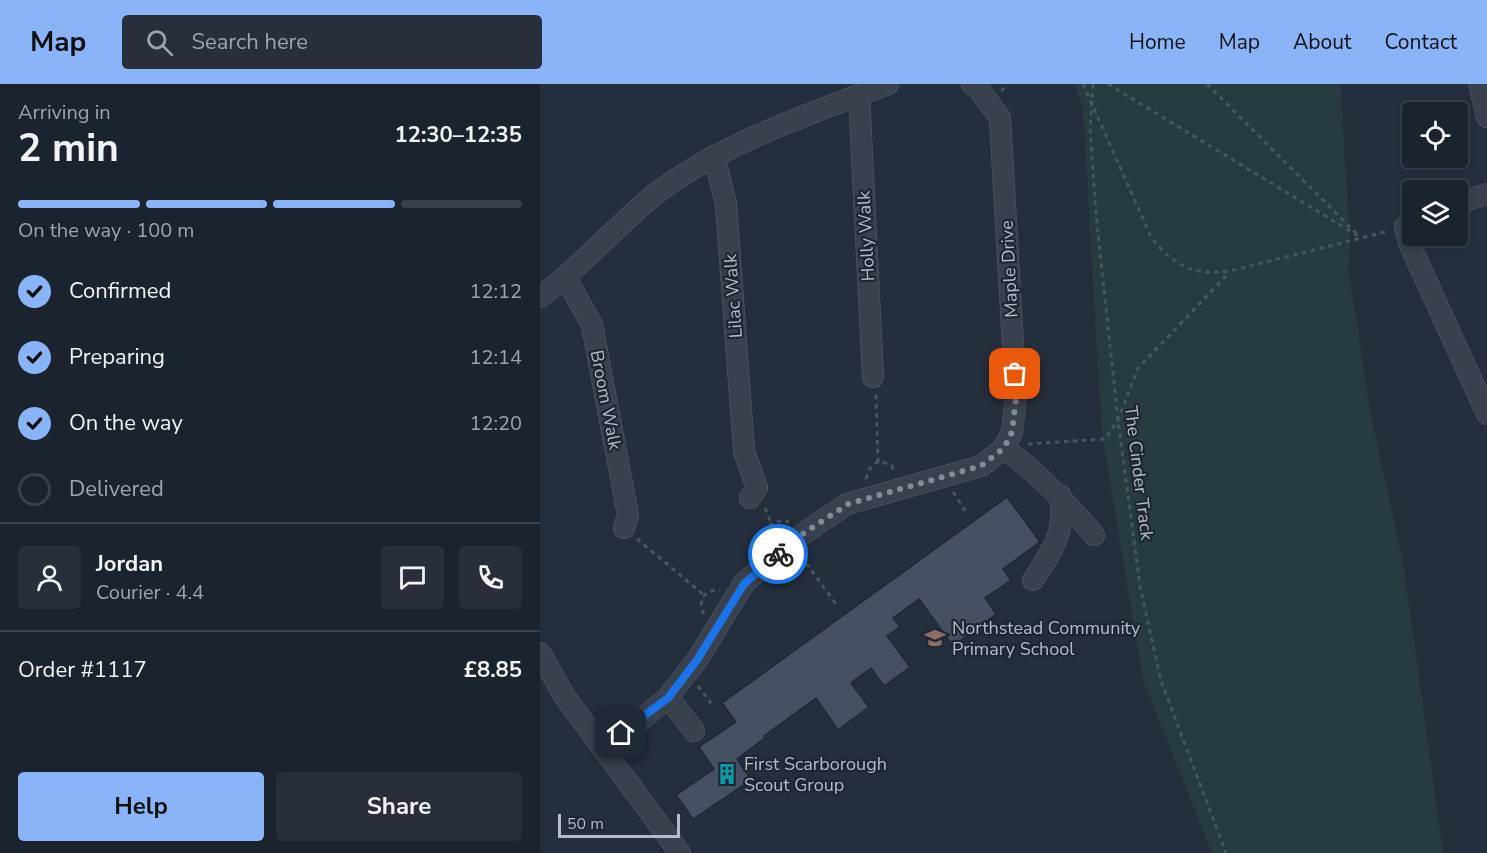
<!DOCTYPE html>
<meta charset="utf-8">
<style>
:root{--surface:#1b232e;--page:#282f3a;--text:#f1f3f6;--muted:#a0a4aa;--line:#39404a;--accent:#8ab4f8}
body{margin:0;font-family:"Nunito Sans",sans-serif;background:var(--page);color:var(--text);height:100vh;display:flex;flex-direction:column;font-size:22px;white-space:nowrap}
*{box-sizing:border-box;margin:0}
p{font-size:20px;color:var(--muted)}
.icon{flex:none;width:33px;height:33px;fill:none;stroke:currentColor;stroke-width:2;stroke-linecap:round;stroke-linejoin:round}
.map{position:relative;flex:1;overflow:hidden}
.panel{display:flex;flex-direction:column;background:var(--surface);width:540px}
.panel>*{flex:none}
.controls{position:absolute;left:862px;top:18px;display:grid;gap:12px}
.controls a{display:grid;place-items:center;width:66px;height:66px;border-radius:6px;background:var(--surface);box-shadow:0 3px 9px #0003,0 0 0 2px var(--line);font-size:30px}
.scale{position:absolute;left:18px;bottom:15px;width:122px;box-sizing:border-box;padding-left:6px;border:3px solid #b4bcc9;border-top:0;font-size:16px;line-height:21px;white-space:nowrap;color:#b4bcc9;-webkit-text-stroke:4px #1d2633;paint-order:stroke}
.pin{position:absolute;display:grid;place-items:center;width:51px;height:51px;color:#fff;margin:-26px;border-radius:12px;box-shadow:0 3px 9px #0006}
.courier{position:absolute;display:grid;place-items:center;width:60px;height:60px;margin:-30px;border:4px solid #1a73e8;border-radius:50%;background:#fff;color:#222;box-shadow:0 2px 8px #0007}
.headline em{font-style:normal;font-weight:700}
.headline div{display:flex;flex-direction:column-reverse}
.headline{display:flex;align-items:center;justify-content:space-between;height:102px;padding:0 18px}
h1{font-size:39px;font-weight:700;line-height:45px}
.bar{display:grid;grid-template-columns:repeat(4,1fr);gap:9px 6px;align-content:center;height:72px;padding:0 18px}
.bar i{height:8px;border-radius:4px;background:var(--line)}
.bar .on{background:var(--accent)}
.bar p{grid-column:span 4}
.line{display:flex;align-items:center;gap:15px;padding:0 18px;border-top:2px solid var(--line)}
.line div{flex:1}
.round{display:grid;place-items:center;flex:none;width:63px;height:63px;border-radius:6px;background:var(--page)}
ol{padding:0 18px;list-style:none}
li{display:flex;align-items:center;gap:18px;height:66px}
li p{margin-inline-start:auto}
li .icon{padding:6px;border-radius:50%;background:var(--accent);color:#111;stroke-width:4}
li:last-child{color:var(--muted)}
li i{width:33px;height:33px;border:3px solid var(--line);border-radius:50%}
.action{display:flex;gap:12px;margin-top:auto;padding:12px 18px}
.action a{flex:1;height:69px;border-radius:6px;background:var(--accent);color:#111;font-size:24px;font-weight:700;line-height:69px;text-align:center}
.action a+a{background:var(--page);color:var(--text)}
header{display:flex;align-items:center;gap:36px;box-sizing:border-box;height:84px;padding:0 30px;background:var(--accent);color:#111}
header strong{font-size:28px}
nav{display:flex;gap:33px;margin-inline-start:auto;font-size:21px}
.search{width:420px;height:54px;background:var(--page);display:flex;align-items:center;gap:15px;box-sizing:border-box;padding:0 21px;border-radius:6px;color:var(--muted);font-size:22px}
main{display:flex;flex:1;min-height:0}
.map>svg:first-child{display:block}
.green{fill:#263c3f}
.building{fill:#455162;stroke:#1f2835;stroke-width:1.5}
.lines{fill:none;stroke-linecap:round;stroke-linejoin:round}
.minor-casing{stroke:#565f6c;stroke-width:22}
.path{stroke:#44595c;stroke-width:3;stroke-dasharray:4.5 4.5;stroke-linecap:butt}
.minor{stroke:#38414e;stroke-width:21}
.done{stroke:#828b98;stroke-width:6;stroke-dasharray:0 10.8}
.route{stroke:#1a73e8;stroke-width:8}
.labels{text-anchor:middle;dominant-baseline:central;stroke-width:4.5;stroke-linejoin:round;paint-order:stroke}
.street-label{font-size:18px;fill:#b4bcc9;stroke:#1d2633}
.poi-label{font-size:18px;fill:#b4bcc9;stroke:#1d2633;text-anchor:start}
</style>
<header>
<strong>Map</strong>
<div class="search"><svg class="icon" aria-label="search" viewBox="0 0 24 24"><circle cx="10" cy="10" r="6"/><path d="M15 15l6 6"/></svg>Search here</div>
<nav><a>Home</a><a>Map</a><a>About</a><a>Contact</a></nav>
</header>
<main>
<section class="panel">
<div class="headline"><div><h1>2 min</h1><p>Arriving in</p></div><em>12:30–12:35</em></div>
<div class="bar"><i class="on"></i><i class="on"></i><i class="on"></i><i></i><p>On the way · 100 m</p></div>
<ol>
<li><svg class="icon" aria-label="check" viewBox="0 0 24 24"><path d="M5 12l5 5 9-10"/></svg>Confirmed<p>12:12</p></li>
<li><svg class="icon" aria-label="check" viewBox="0 0 24 24"><path d="M5 12l5 5 9-10"/></svg>Preparing<p>12:14</p></li>
<li><svg class="icon" aria-label="check" viewBox="0 0 24 24"><path d="M5 12l5 5 9-10"/></svg>On the way<p>12:20</p></li>
<li><i></i>Delivered</li>
</ol>
<div class="line" style="height:108px"><a class="round"><svg class="icon" aria-label="person" viewBox="0 0 24 24"><circle cx="12" cy="8" r="4"/><path d="M4 21q1-7 8-7t8 7"/></svg></a><div><b>Jordan</b><p>Courier · 4.4</p></div><a class="round"><svg class="icon" aria-label="chat" viewBox="0 0 24 24"><path d="M4 5h16v11H9l-5 4z"/></svg></a><a class="round"><svg class="icon" aria-label="phone" viewBox="0 0 24 24"><path d="M5 4h4l2 5-3 2q2 4 5 5l2-3 5 2v4C11 20 4 13 5 4z"/></svg></a></div>
<div class="line" style="height:78px"><div>Order #1117</div><b>£8.85</b></div>
<div class="action"><a>Help</a><a>Share</a></div>
</section>
<div class="map">
<svg width="947" height="769" viewBox="0 0 947 769">
<rect width="100%" height="100%" fill="#242f3e"/>
<path class="green" d="M 534,0 L 800,0 L 810,156 L 808,183 L 830,327 L 863,478 L 903,769 L 672,769 L 603,596 L 562,350 L 543,23 Z"/>
<path class="building" d="M 467,413 L 500,458 L 463,485 L 471,496 L 445,514 L 456,530 L 413,562 L 379,515 L 353,534 L 360,543 L 347,552 L 370,583 L 344,602 L 331,584 L 311,599 L 329,623 L 298,646 L 276,614 L 224,652 L 225,654 L 197,675 L 211,696 L 153,735 L 136,711 L 174,685 L 159,663 L 196,638 L 182,619 Z"/>
<g class="lines">
<defs>
<path id="minor" d="M 939,0 L 947,33
M 319,11 L 333,293
M 174,72 L 186,120 L 204,367 L 217,404 L 210,414
M 918,119 L 947,110
M 873,138 L 865,143 L 869,159 L 947,330
M 26,194 L 52,241 L 88,431 L 84,444
M 0,213 C 41,183 74,144 113,112 C 177,61 272,29 348,0
M 464,364 C 499,390 526,418 554,451
M 493,496 C 513,466 526,448 520,411
M 0,569 L 25,613 L 140,769
M 128,613 L 154,647
M 61,662 L 101,636 L 128,613 L 157,576 L 204,499 L 251,458 L 307,420 L 441,382 L 464,364 L 472,348 L 476,313 L 460,34 L 438,4 L 432,0"/>
</defs>
<use href="#minor" class="minor-casing"/>
<path class="path" d="M 543,0 L 611,153 C 633,182 654,192 690,187 L 849,147
M 553,0 L 550,44 L 556,130 L 578,336 L 600,502 L 621,597 L 686,769
M 568,0 L 820,153
M 667,0 L 817,150
M 461,7 L 468,0
M 336,311 L 338,378
M 488,360 L 565,355 L 578,336 L 598,284 L 689,189
M 326,395 C 328,386 332,380 340,377 L 352,382 L 354,389
M 413,408 L 427,429
M 225,424 L 231,439
M 97,455 L 164,511
M 222,458 C 224,442 234,434 249,438
M 261,472 L 296,520
M 164,530 C 157,516 165,505 180,506
M 158,602 L 171,619"/>
<use href="#minor" class="minor"/>
</g>
<g class="lines">
<path class="done" d="M 238,470 L 251,458 L 308,420 L 441,382 L 464,364 L 472,348 L 476,314 L 475,290"/>
<path class="route" d="M 81,649 L 128,614 L 157,576 L 204,500 L 238,470"/>
</g>
<defs>
<symbol id="school-bare" viewBox="-9 -9 18 18"><path d="M0-5L7-2L0 1L-7-2ZM-4 1L0 2.5L4 1V4Q0 6-4 4Z" fill="#8d6e63" stroke="#1d2633" stroke-width="2.5" paint-order="stroke"/></symbol>
<symbol id="building-bare" viewBox="-9 -9 18 18"><path d="M-4-6H4V6H1V3H-1V6H-4ZM-2.5-4.3h1.7v1.8h-1.7ZM.8-4.3h1.7v1.8H.8ZM-2.5-1h1.7V.8h-1.7ZM.8-1h1.7V.8H.8Z" fill="#0f9aa8" stroke="#1d2633" stroke-width="2.5" paint-order="stroke"/></symbol>
</defs>
<g fill-rule="evenodd">
<use href="#school-bare" x="380" y="539" width="30" height="30"/>
<use href="#building-bare" x="172" y="675" width="30" height="30"/>
</g>
<g class="labels">
<g class="street-label">
<text transform="translate(326 152) rotate(-93)">Holly Walk</text>
<text transform="translate(469 185) rotate(-93)">Maple Drive</text>
<text transform="translate(193 212) rotate(-94)">Lilac Walk</text>
<text transform="translate(66 316) rotate(79)">Broom Walk</text>
<text transform="translate(599 389) rotate(83)">The Cinder Track</text>
</g>
<g class="poi-label">
<text x="412" y="544">Northstead Community<tspan x="412" dy="21">Primary School</tspan></text>
<text x="204" y="680">First Scarborough<tspan x="204" dy="21">Scout Group</tspan></text>
</g>
</g>
</svg>
<div class="controls">
<a><svg class="icon" aria-label="locate" viewBox="0 0 24 24"><circle cx="12" cy="12" r="6"/><path d="M12 2v4M12 18v4M2 12h4M18 12h4"/></svg></a>
<a><svg class="icon" aria-label="layers" viewBox="0 0 24 24"><path d="M12 4l9 5-9 5-9-5zM3 14l9 5 9-5"/></svg></a>
</div>
<div class="scale">50 m</div>
<div class="pin" style="left:475px;top:290px;background:#ea580c"><svg class="icon" aria-label="bag" viewBox="0 0 24 24"><path d="M5 8h14l-1 12H6zM9 8a3 3 0 0 1 6 0"/></svg></div>
<div class="pin" style="left:81px;top:649px;background:#1f2937"><svg class="icon" aria-label="home" viewBox="0 0 24 24"><path d="M3 11l9-7 9 7M6 9v11h12V9"/></svg></div>
<div class="courier" style="left:238px;top:470px"><svg class="icon" aria-label="bike" viewBox="0 0 24 24"><circle cx="6" cy="16" r="4"/><circle cx="18" cy="16" r="4"/><path d="M6 16l4-8h5l3 8M10 8l3 8H6M13 5h3"/></svg></div>
</div>
</main>
